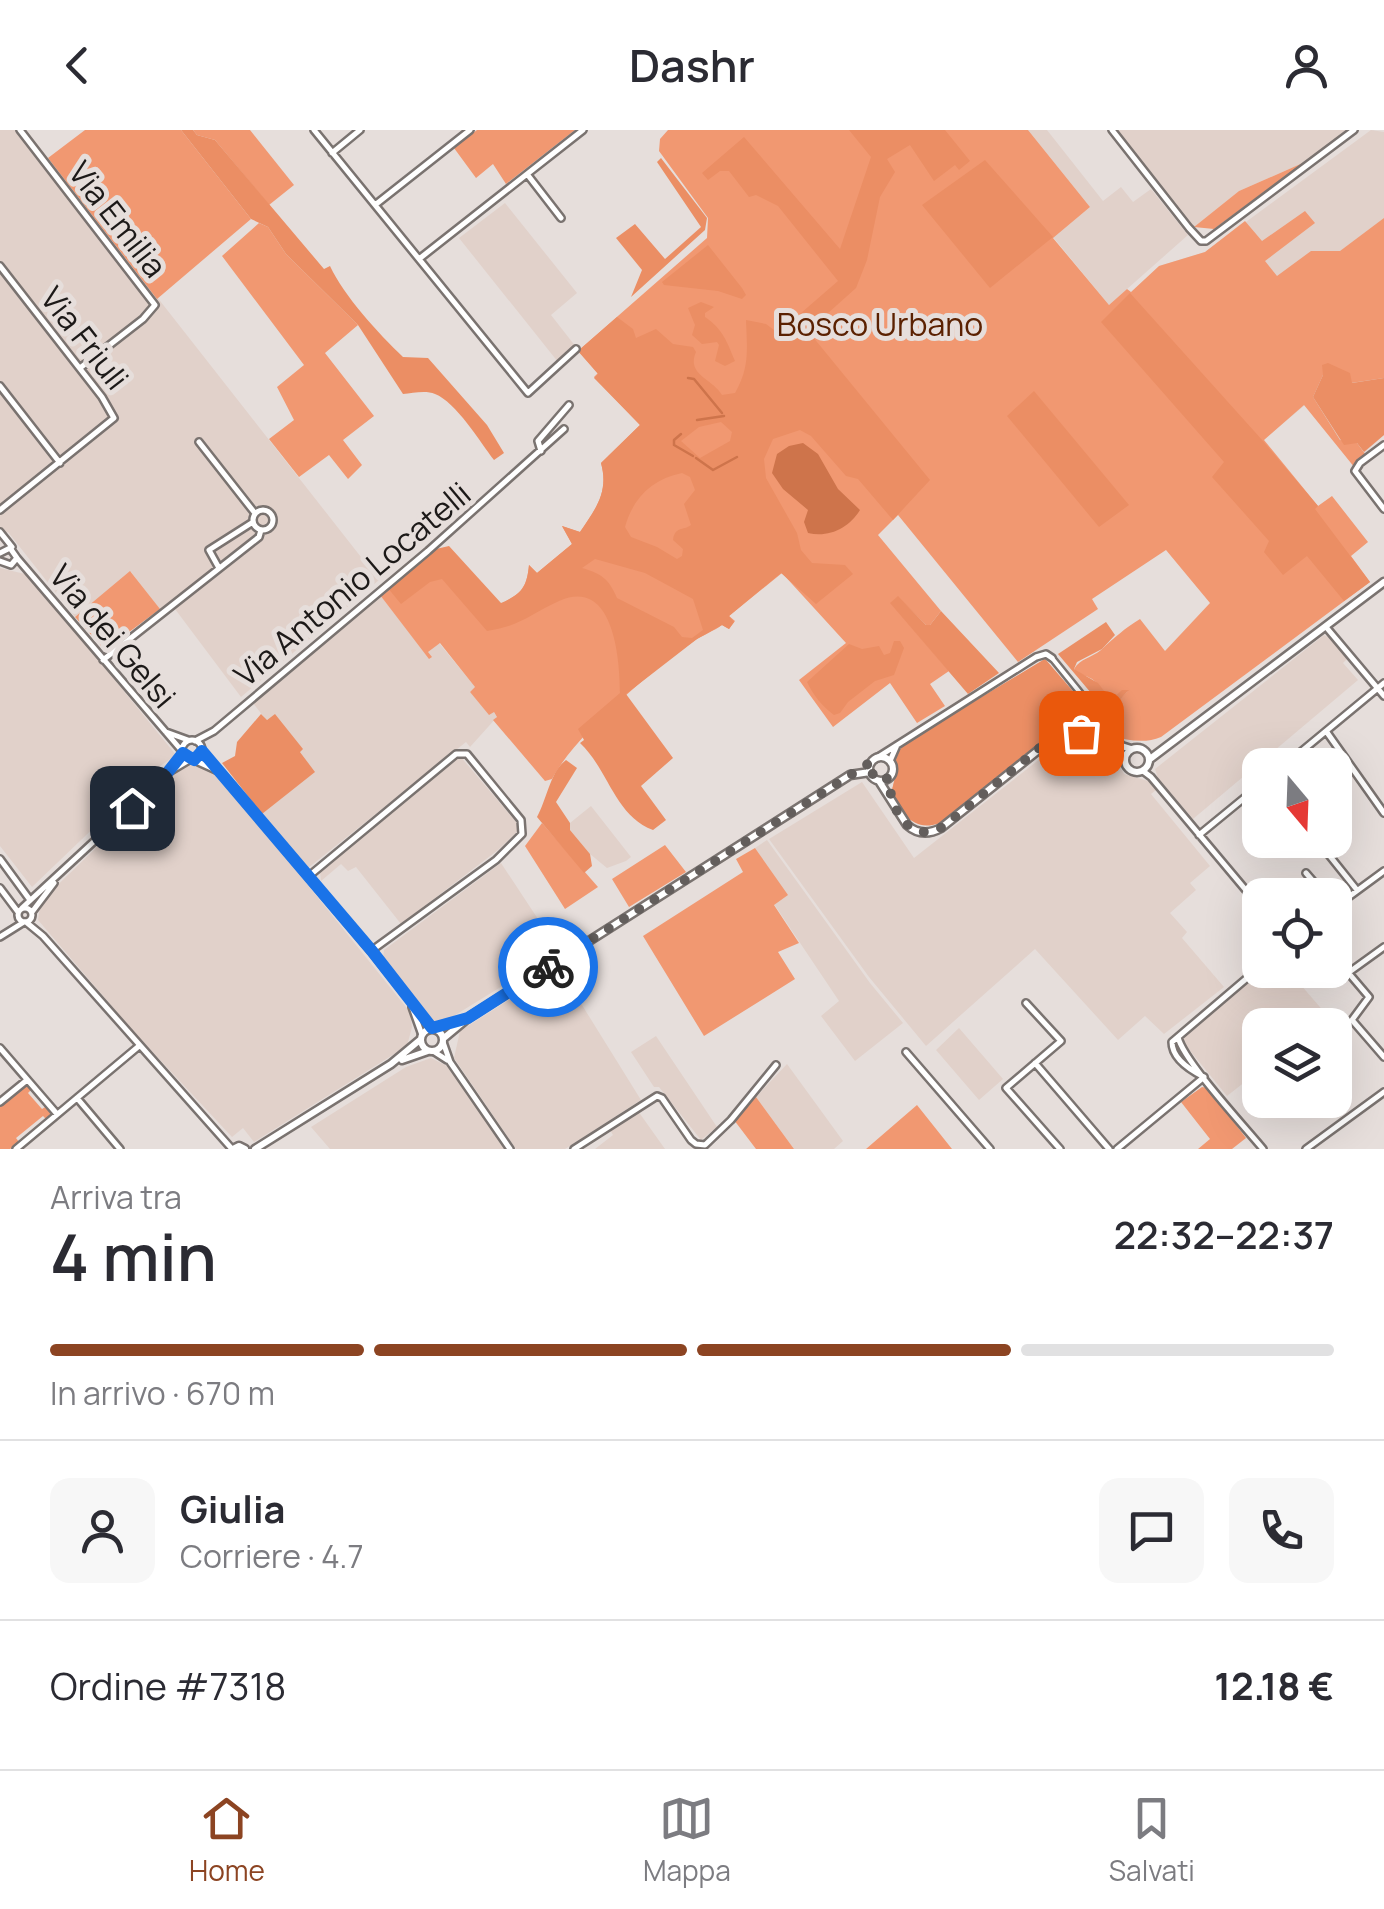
<!DOCTYPE html>
<html lang="it">
<meta charset="utf-8">
<style>
:root{--surface:#fff;--page:#f7f7f7;--text:#2b2b33;--muted:#7c7c81;--line:#e1e1e2;--accent:#8c4422}
body{margin:0;font-family:Manrope,sans-serif;background:var(--page);color:var(--text);height:100vh;display:flex;flex-direction:column;font-size:38px;white-space:nowrap}
*{box-sizing:border-box;margin:0}
p{font-size:32px;color:var(--muted)}
.icon{flex:none;width:55px;height:55px;fill:none;stroke:currentColor;stroke-width:2;stroke-linecap:round;stroke-linejoin:round}
.map{position:relative;height:1019px;overflow:hidden}
.side{display:flex;flex-direction:column;background:var(--surface);flex:1}
.side>*{flex:none}
.needle{width:65px;rotate:161deg}
.buttons{position:absolute;left:1242px;top:618px;display:grid;gap:20px}
.buttons a{display:grid;place-items:center;width:110px;height:110px;border-radius:20px;background:var(--surface);box-shadow:0 10px 40px #0002;font-size:50px}
.pin{position:absolute;display:grid;place-items:center;width:85px;height:85px;color:#fff;margin:-42px;border-radius:20px;box-shadow:0 5px 15px #0006}
.courier{position:absolute;display:grid;place-items:center;width:100px;height:100px;margin:-50px;border:8px solid #1a73e8;border-radius:50%;background:#fff;color:#222;box-shadow:0 2px 12px #0007}
.headline em{font-style:normal;font-weight:600}
.headline div{display:flex;flex-direction:column-reverse}
.headline{display:flex;align-items:center;justify-content:space-between;height:170px;padding:0 50px}
h1{font-size:65px;font-weight:600;line-height:75px}
.bar{display:grid;grid-template-columns:repeat(4,1fr);gap:15px 10px;align-content:center;height:120px;padding:0 50px}
.bar i{height:12px;border-radius:8px;background:var(--line)}
.bar .selected{background:var(--accent)}
.bar p{grid-column:span 4}
.line{display:flex;align-items:center;gap:25px;padding:0 50px;border-top:2px solid var(--line)}
.line div{flex:1}
.round{display:grid;place-items:center;flex:none;width:105px;height:105px;border-radius:20px;background:var(--page)}
header{display:flex;justify-content:space-between;align-items:center;height:130px;padding:0 50px;background:var(--surface);font-size:45px;font-weight:600}
.tabs{display:flex;justify-content:space-around;align-items:center;height:140px;border-top:2px solid var(--line);background:var(--surface);font-size:28px;color:var(--muted)}
.tabs a{display:grid;justify-items:center;gap:5px}
.tabs .selected{color:var(--accent)}
.map>svg:first-child{display:block}
.built{fill:#e1d1ca}
.green{fill:#f19871}
.forest{fill:#eb8e64;fill-rule:evenodd}
.water{fill:#ce744b}
.lines{fill:none;stroke-linecap:round;stroke-linejoin:round}
.stream{stroke:#ce744b;stroke-width:2.5}
.pedestrian-casing{stroke:#7a7370;stroke-width:9}
.minor-casing{stroke:#7a7370;stroke-width:10}
.tertiary-casing{stroke:#7a7370;stroke-width:11}
.pedestrian{stroke:#fff;stroke-width:4}
.minor{stroke:#fff;stroke-width:5}
.tertiary{stroke:#fff;stroke-width:6}
.done{stroke:#635e5c;stroke-width:10;stroke-dasharray:0 18}
.route{stroke:#1a73e8;stroke-width:12}
.labels{text-anchor:middle;dominant-baseline:central;stroke-width:10;stroke-linejoin:round;paint-order:stroke}
.street-label{font-size:32px;fill:#1c1918;stroke:#e6dedb}
.park-label{font-size:32px;fill:#5b2101;stroke:#e6dedb}
</style>
<header><svg class="icon" aria-label="back" viewBox="0 0 24 24"><path d="M15 5l-7 7 7 7"/></svg>Dashr<svg class="icon" aria-label="person" viewBox="0 0 24 24"><circle cx="12" cy="8" r="4"/><path d="M4 21q1-7 8-7t8 7"/></svg></header>
<div class="map">
<svg width="1384" height="1019" viewBox="0 0 1384 1019">
<rect width="100%" height="100%" fill="#e6dedb"/>
<path class="built" d="M 0,0 L 26,0 L 379,450 L 241,567 L 175,479 L 165,486 L 131,442 L 75,487 L 8,402 L 0,408 Z
M 1028,0 L 1047,0 L 1103,71 L 1121,57 L 1133,72 L 1151,59 L 1188,105 L 1109,175 L 1053,107 L 1090,77 Z
M 1116,0 L 1347,0 L 1305,32 L 1239,61 L 1194,97 Z
M 1371,0 L 1384,2 L 1384,305 L 1365,322 L 1368,328 L 1355,338 L 1305,275 L 1263,310 L 1159,136 L 1205,122 Z
M 505,73 L 577,163 L 551,185 L 576,217 L 558,232 L 459,108 Z
M 0,438 L 29,445 L 176,625 L 153,641 L 32,757 L 0,716 Z
M 380,465 L 429,528 L 428,522 L 439,513 L 476,558 L 470,562 L 489,584 L 493,581 L 497,587 L 470,617 L 466,612 L 308,738 L 262,684 L 314,642 L 275,585 L 266,590 L 253,573 Z
M 1324,505 L 1330,508 L 1347,529 L 1343,533 L 1358,550 L 1193,689 L 1158,648 L 1155,639 Z
M 1075,611 L 1112,622 L 1124,644 L 1148,651 L 1156,660 L 1151,664 L 1210,736 L 1190,753 L 1196,760 L 1170,783 L 1187,802 L 1182,808 L 1224,857 L 1164,904 L 1145,886 L 1118,910 L 1035,819 L 926,916 L 869,847 L 769,709 L 862,652 L 914,728 L 1055,617 Z
M 460,626 L 517,693 L 517,702 L 498,720 L 401,794 L 356,737 L 348,741 L 341,734 L 321,751 L 320,742 Z
M 188,632 L 220,646 L 410,882 L 412,897 L 407,916 L 254,1012 L 243,998 L 232,1007 L 134,902 L 38,790 L 41,771 L 182,635 Z
M 591,676 L 631,727 L 626,731 L 607,738 L 590,724 L 570,700 L 570,693 Z
M 767,710 L 870,853 L 903,893 L 855,931 L 821,886 L 839,871 L 774,774 L 787,765 L 755,718 Z
M 501,733 L 559,821 L 444,892 L 435,892 L 383,829 L 384,820 Z
M 559,838 L 641,970 L 565,1019 L 516,1019 L 454,928 L 460,901 Z
M 1262,840 L 1288,840 L 1338,898 L 1335,901 L 1335,895 L 1260,895 L 1260,940 L 1227,966 L 1183,912 L 1184,906 L 1246,854 L 1253,852 Z
M 959,898 L 1003,949 L 979,970 L 936,920 Z
M 656,906 L 717,997 L 701,1010 L 659,957 L 654,957 L 631,922 Z
M 431,928 L 447,936 L 505,1019 L 330,1019 L 311,997 L 406,937 Z
M 787,934 L 843,1011 L 834,1019 L 794,1019 L 756,967 Z
M 638,981 L 665,1019 L 595,1019 L 613,1005 L 610,1000 Z"/>
<path class="green" d="M 85,0 L 181,0 L 251,89 L 157,169 L 48,28 Z
M 193,0 L 250,0 L 294,55 L 269,75 L 215,10 L 197,5 Z
M 477,0 L 575,0 L 506,54 L 493,34 L 476,48 L 454,18 Z
M 668,0 L 1028,0 L 1090,77 L 1053,108 L 1109,175 L 1127,159 L 1131,162 L 1159,136 L 1205,122 L 1245,91 L 1262,111 L 1305,81 L 1315,93 L 1265,131 L 1277,146 L 1311,121 L 1340,121 L 1384,88 L 1384,248 L 1351,253 L 1323,245 L 1313,267 L 1340,310 L 1357,313 L 1368,328 L 1355,338 L 1304,275 L 1264,310 L 1318,376 L 1332,366 L 1368,412 L 1351,426 L 1370,452 L 1161,607 C 1126,622 1089,587 1049,605 L 939,694 L 909,690 L 892,660 L 897,638 L 894,628 L 905,613 L 1045,529 L 1099,591 L 1128,561 L 1112,570 C 1103,565 1101,555 1092,549 C 1085,545 1080,545 1074,539 C 1081,528 1091,528 1101,520 C 1114,508 1125,498 1140,489 L 1165,521 L 1210,473 L 1166,420 L 1092,469 L 1098,479 L 1018,532 L 898,385 L 878,405 L 941,481 L 930,495 L 926,495 L 898,467 L 891,473 L 949,541 L 930,554 L 945,576 L 917,593 L 890,553 L 833,597 L 799,550 L 846,513 L 782,443 L 729,486 L 735,491 L 729,499 L 722,495 C 714,501 703,505 694,511 C 652,540 575,605 552,649 L 545,651 L 493,590 L 497,587 L 494,582 L 489,585 L 470,562 L 475,557 L 440,513 L 428,522 L 432,527 L 429,529 L 380,465 L 436,419 L 488,483 C 512,464 526,469 529,435 L 537,443 L 572,414 L 562,396 L 580,402 C 596,379 609,362 601,333 L 640,295 L 594,247 L 598,243 L 578,221 L 707,108 L 708,88 L 659,21 L 660,9 Z
M 1305,32 L 1214,99 L 1194,97 L 1239,61 Z
M 259,93 L 268,97 L 286,124 L 358,195 L 325,223 L 374,286 L 343,310 L 362,335 L 348,349 L 329,325 L 299,347 L 269,309 L 294,290 L 277,257 L 304,235 L 222,126 Z
M 130,441 L 160,479 L 105,520 L 75,487 Z
M 542,693 L 598,757 L 565,779 L 525,716 Z
M 665,715 L 686,742 L 629,777 L 612,749 Z
M 755,718 L 788,765 L 774,775 L 799,813 L 778,822 L 795,849 L 704,906 L 643,806 L 743,742 L 736,729 Z
M 24,954 L 28,954 L 32,959 L 28,963 L 42,979 L 47,976 L 51,985 L 46,989 L 43,986 L 16,1008 L 19,1012 L 10,1019 L 0,1019 L 0,974 Z
M 1202,957 L 1208,958 L 1246,1008 L 1232,1019 L 1198,1019 L 1210,1009 L 1181,972 Z
M 756,967 L 794,1019 L 756,1019 L 734,990 Z
M 917,975 L 952,1019 L 866,1019 Z"/>
<path class="forest" d="M 181,0 L 193,0 L 197,5 L 215,10 L 324,139 L 330,136 C 344,166 378,203 403,227 L 428,228 L 487,295 L 504,323 L 494,330 C 480,312 456,272 435,264 C 426,260 413,263 403,264 L 358,195 L 286,124 L 268,97 L 251,89 Z
M 849,0 L 945,0 L 970,31 L 959,40 L 955,35 L 934,51 L 910,15 L 887,29 L 895,42 L 880,67 L 867,130 L 856,158 L 808,201 L 930,350 L 893,390 L 858,349 L 846,346 L 811,306 L 800,300 L 773,309 L 764,329 L 766,348 L 797,403 L 801,420 L 812,433 L 845,435 L 853,444 L 816,474 L 781,443 L 729,486 L 734,492 L 729,499 L 722,495 L 697,509 L 626,564 L 673,628 L 641,656 L 666,690 L 653,700 C 615,686 608,639 580,613 L 584,610 L 578,599 L 620,563 C 620,530 614,446 559,471 C 530,484 521,496 487,501 L 442,449 L 430,452 L 401,474 L 387,457 L 436,419 L 449,416 L 501,473 C 522,464 527,457 529,435 L 537,443 L 572,414 L 562,396 L 580,402 C 596,378 609,362 601,333 L 640,295 L 594,248 L 598,244 L 578,221 L 617,187 L 633,199 L 636,208 L 656,199 L 673,214 L 693,217 L 696,222 C 686,245 712,248 722,265 L 735,263 C 750,237 747,219 746,190 L 766,194 L 778,203 L 838,151 L 778,76 L 756,65 L 749,67 L 729,41 L 720,41 L 708,50 L 702,43 L 744,7 L 840,119 L 871,27 ZM 721,292 L 732,302 L 730,311 L 700,328 L 681,311 L 699,297 ZM 682,343 L 690,347 L 695,360 L 684,374 L 691,395 C 683,401 675,396 673,410 L 683,419 L 682,426 L 677,429 L 657,417 L 631,407 L 625,397 C 633,368 652,349 682,343 ZM 595,429 L 645,443 L 693,469 L 703,500 L 692,508 L 682,507 L 674,497 L 617,468 C 609,449 602,444 582,438 Z
M 661,28 L 707,88 L 705,100 L 631,167 L 642,140 L 616,108 L 635,94 L 665,129 L 701,97 L 657,32 Z
M 985,30 L 1053,107 L 990,158 L 922,75 Z
M 708,115 L 742,158 L 746,165 L 742,169 L 718,161 L 664,155 L 662,152 Z
M 1130,163 L 1263,311 L 1318,376 L 1315,379 L 1370,452 L 1344,471 L 1307,426 L 1283,445 L 1264,422 L 1269,411 L 1212,347 L 1224,332 L 1101,192 Z
M 701,172 L 714,177 L 705,183 L 705,187 C 723,199 727,212 735,231 L 725,236 L 715,231 L 719,215 L 717,212 L 702,214 L 692,205 L 695,195 L 688,178 Z
M 1328,233 L 1350,243 L 1352,253 L 1384,248 L 1384,305 L 1364,322 L 1357,313 L 1344,315 L 1313,267 L 1323,245 L 1322,235 Z
M 1034,261 L 1129,375 L 1099,397 L 1007,286 Z
M 898,466 L 926,495 L 930,495 L 941,481 L 999,543 L 968,564 L 890,473 Z
M 1106,492 L 1115,505 L 1102,519 L 1077,532 L 1074,539 L 1098,553 L 1111,570 L 1122,560 L 1129,560 L 1108,583 L 1058,524 Z
M 894,511 L 900,511 L 904,518 L 894,545 L 875,551 L 848,572 L 840,583 L 834,585 C 823,577 813,565 807,552 L 849,514 L 862,519 L 879,516 L 884,525 L 890,523 Z
M 1045,529 L 1110,605 L 1077,597 L 1049,605 L 939,693 C 914,703 900,682 892,660 L 898,638 L 894,628 L 905,613 Z
M 261,584 L 267,590 L 275,584 L 303,619 L 300,622 L 315,642 L 262,684 L 222,633 L 235,626 L 237,612 Z
M 566,630 L 577,638 L 556,672 L 570,693 L 570,700 L 590,724 L 592,736 L 584,743 L 537,687 C 547,669 550,642 566,630 Z"/>
<path class="water" d="M 803,313 L 818,324 L 838,359 L 860,380 C 849,398 829,408 808,403 L 804,392 L 808,380 L 783,359 L 772,343 L 777,324 L 789,316 Z"/>
<g class="lines">
<path class="stream" d="M 688,248 L 694,249 L 722,283
M 697,290 L 724,286
M 681,304 L 674,310 L 674,315 L 693,326
M 696,328 L 713,340 L 737,327"/>
<defs>
<path id="pedestrian" d="M 1052,528 L 1120,612"/>
<path id="minor" d="M 20,0 L 155,175 L 143,189 L 80,238
M 314,0 L 528,263 L 576,219
M 1112,0 L 1189,98 L 1201,111 L 1206,111 L 1354,0
M 332,23 L 360,0
M 527,44 L 561,88
M 375,75 L 470,0
M 419,129 L 583,0
M 0,136 L 102,267 L 114,288 L 0,380
M 0,256 L 60,333
M 199,312 L 254,382
M 1384,315 L 1360,333 L 1355,341 L 1384,379
M 541,321 L 538,311 L 569,275
M253 390a10 10 0 1 1 20 0a10 10 0 1 1-20 0Z
M 0,402 L 12,417
M 0,423 L 10,418 L 17,428 L 11,435 L 0,431
M 17,428 L 182,621
M 219,438 L 209,420 L 253,392
M 1326,497 L 1384,566
M 103,530 L 259,407 L 261,400
M 1326,601 L 1384,683
M 166,602 L 188,610
M182 620a10 10 0 1 1 20 0a10 10 0 1 1-20 0Z
M 195,611 L 214,601 L 428,421 L 564,299
M 202,621 L 371,821 L 432,898
M 875,629 L 1036,527 L 1046,524 L 1052,528
M 196,631 L 218,641
M 890,631 L 897,615
M 1285,635 L 1384,553
M 1143,641 L 1151,647 L 1260,777
M 1199,705 L 1260,655
M 1317,710 L 1357,760
M 0,729 L 30,770
M 1306,743 L 1325,765
M 309,746 L 456,624 L 467,624 L 521,690 L 522,704 L 496,730 L 371,821
M 0,758 L 18,782
M 1335,777 L 1384,741
M18 785a7 7 0 1 1 14 0a7 7 0 1 1-14 0Z
M 22,778 L 169,642 L 189,630
M 32,782 L 54,753
M 26,792 L 43,806 L 232,1019
M 0,807 L 24,792
M 1335,827 L 1369,867 L 1352,890 L 1384,927
M 1348,843 L 1384,817
M 1026,873 L 1061,911 L 1006,958 L 1060,1019
M 412,877 L 422,905
M 1178,907 C 1183,930 1244,996 1263,1019
M 443,912 L 450,932 L 510,1019
M 0,918 L 57,984
M 433,921 L 447,930
M 906,922 L 990,1019
M 1035,933 L 1109,1019
M 1204,947 C 1190,940 1172,928 1172,912 L 1260,837
M 77,968 L 120,1019
M 0,972 L 27,950
M 16,1019 L 139,916
M 574,1019 L 657,966 L 662,968 L 691,1010 L 696,1014 L 705,1015 L 731,990 L 776,935
M 1117,1019 L 1204,947
M 1306,1019 L 1384,962"/>
<path id="tertiary" d="M1125 630a12 12 0 1 1 24 0a12 12 0 1 1-24 0Z
M869 639a12 12 0 1 1 24 0a12 12 0 1 1-24 0Z
M 1150,629 L 1384,452
M 879,651 L 907,695 C 917,704 928,705 941,698 L 1056,606 L 1081,603 L 1131,619
M421 910a11 11 0 1 1 22 0a11 11 0 1 1-22 0Z
M 444,908 L 468,888 L 850,645 L 870,642
M 402,930 L 428,921
M 233,1019 L 239,1016 L 245,1019
M 255,1019 L 391,934 L 421,909"/>
</defs>
<use href="#pedestrian" class="pedestrian-casing"/>
<use href="#minor" class="minor-casing"/>
<use href="#tertiary" class="tertiary-casing"/>
<use href="#pedestrian" class="pedestrian"/>
<use href="#minor" class="minor"/>
<use href="#tertiary" class="tertiary"/>
</g>
<g class="lines">
<path class="done" d="M 548,837 L 871,632 L 869,639 L 878,651 L 889,648 C 889,678 910,717 944,696 L 1052,608 L 1065,603 L 1081,603"/>
<path class="route" d="M 132,678 L 168,642 L 183,623 L 194,630 L 202,621 L 372,821 L 432,898 L 468,888 L 548,837"/>
</g>
<g class="labels">
<g class="street-label">
<text transform="translate(118 89) rotate(52)">Via Emilia</text>
<text transform="translate(85 208) rotate(52)">Via Friuli</text>
<text transform="translate(352 454) rotate(-40)">Via Antonio Locatelli</text>
<text transform="translate(113 506) rotate(50)">Via dei Gelsi</text>
</g>
<g class="park-label">
<text x="880" y="194">Bosco Urbano</text>
</g>
</g>
</svg>
<div class="buttons">
<a><svg class="needle" viewBox="-14 -14 28 28"><path d="M0-13l5 13h-10z" fill="#e53935"/><path d="M0 13l5-13h-10z" fill="#7c7c81"/></svg></a>
<a><svg class="icon" aria-label="locate" viewBox="0 0 24 24"><circle cx="12" cy="12" r="6"/><path d="M12 2v4M12 18v4M2 12h4M18 12h4"/></svg></a>
<a><svg class="icon" aria-label="layers" viewBox="0 0 24 24"><path d="M12 4l9 5-9 5-9-5zM3 14l9 5 9-5"/></svg></a>
</div>
<div class="pin" style="left:1081px;top:603px;background:#ea580c"><svg class="icon" aria-label="bag" viewBox="0 0 24 24"><path d="M5 8h14l-1 12H6zM9 8a3 3 0 0 1 6 0"/></svg></div>
<div class="pin" style="left:132px;top:678px;background:#1f2937"><svg class="icon" aria-label="home" viewBox="0 0 24 24"><path d="M3 11l9-7 9 7M6 9v11h12V9"/></svg></div>
<div class="courier" style="left:548px;top:837px"><svg class="icon" aria-label="bike" viewBox="0 0 24 24"><circle cx="6" cy="16" r="4"/><circle cx="18" cy="16" r="4"/><path d="M6 16l4-8h5l3 8M10 8l3 8H6M13 5h3"/></svg></div>
</div>
<section class="side">
<div class="headline"><div><h1>4 min</h1><p>Arriva tra</p></div><em>22:32–22:37</em></div>
<div class="bar"><i class="selected"></i><i class="selected"></i><i class="selected"></i><i></i><p>In arrivo · 670 m</p></div>
<div class="line" style="height:180px"><a class="round"><svg class="icon" aria-label="person" viewBox="0 0 24 24"><circle cx="12" cy="8" r="4"/><path d="M4 21q1-7 8-7t8 7"/></svg></a><div><b>Giulia</b><p>Corriere · 4.7</p></div><a class="round"><svg class="icon" aria-label="chat" viewBox="0 0 24 24"><path d="M4 5h16v11H9l-5 4z"/></svg></a><a class="round"><svg class="icon" aria-label="phone" viewBox="0 0 24 24"><path d="M5 4h4l2 5-3 2q2 4 5 5l2-3 5 2v4C11 20 4 13 5 4z"/></svg></a></div>
<div class="line" style="height:130px"><div>Ordine #7318</div><b>12.18 €</b></div>
</section>
<nav class="tabs">
<a class="selected"><svg class="icon" aria-label="home" viewBox="0 0 24 24"><path d="M3 11l9-7 9 7M6 9v11h12V9"/></svg>Home</a>
<a><svg class="icon" aria-label="map" viewBox="0 0 24 24"><path d="M3 6l6-2 6 2 6-2v14l-6 2-6-2-6 2zM9 4v14M15 6v14"/></svg>Mappa</a>
<a><svg class="icon" aria-label="saved" viewBox="0 0 24 24"><path d="M7 4h10v16l-5-4-5 4z"/></svg>Salvati</a>
</nav>
